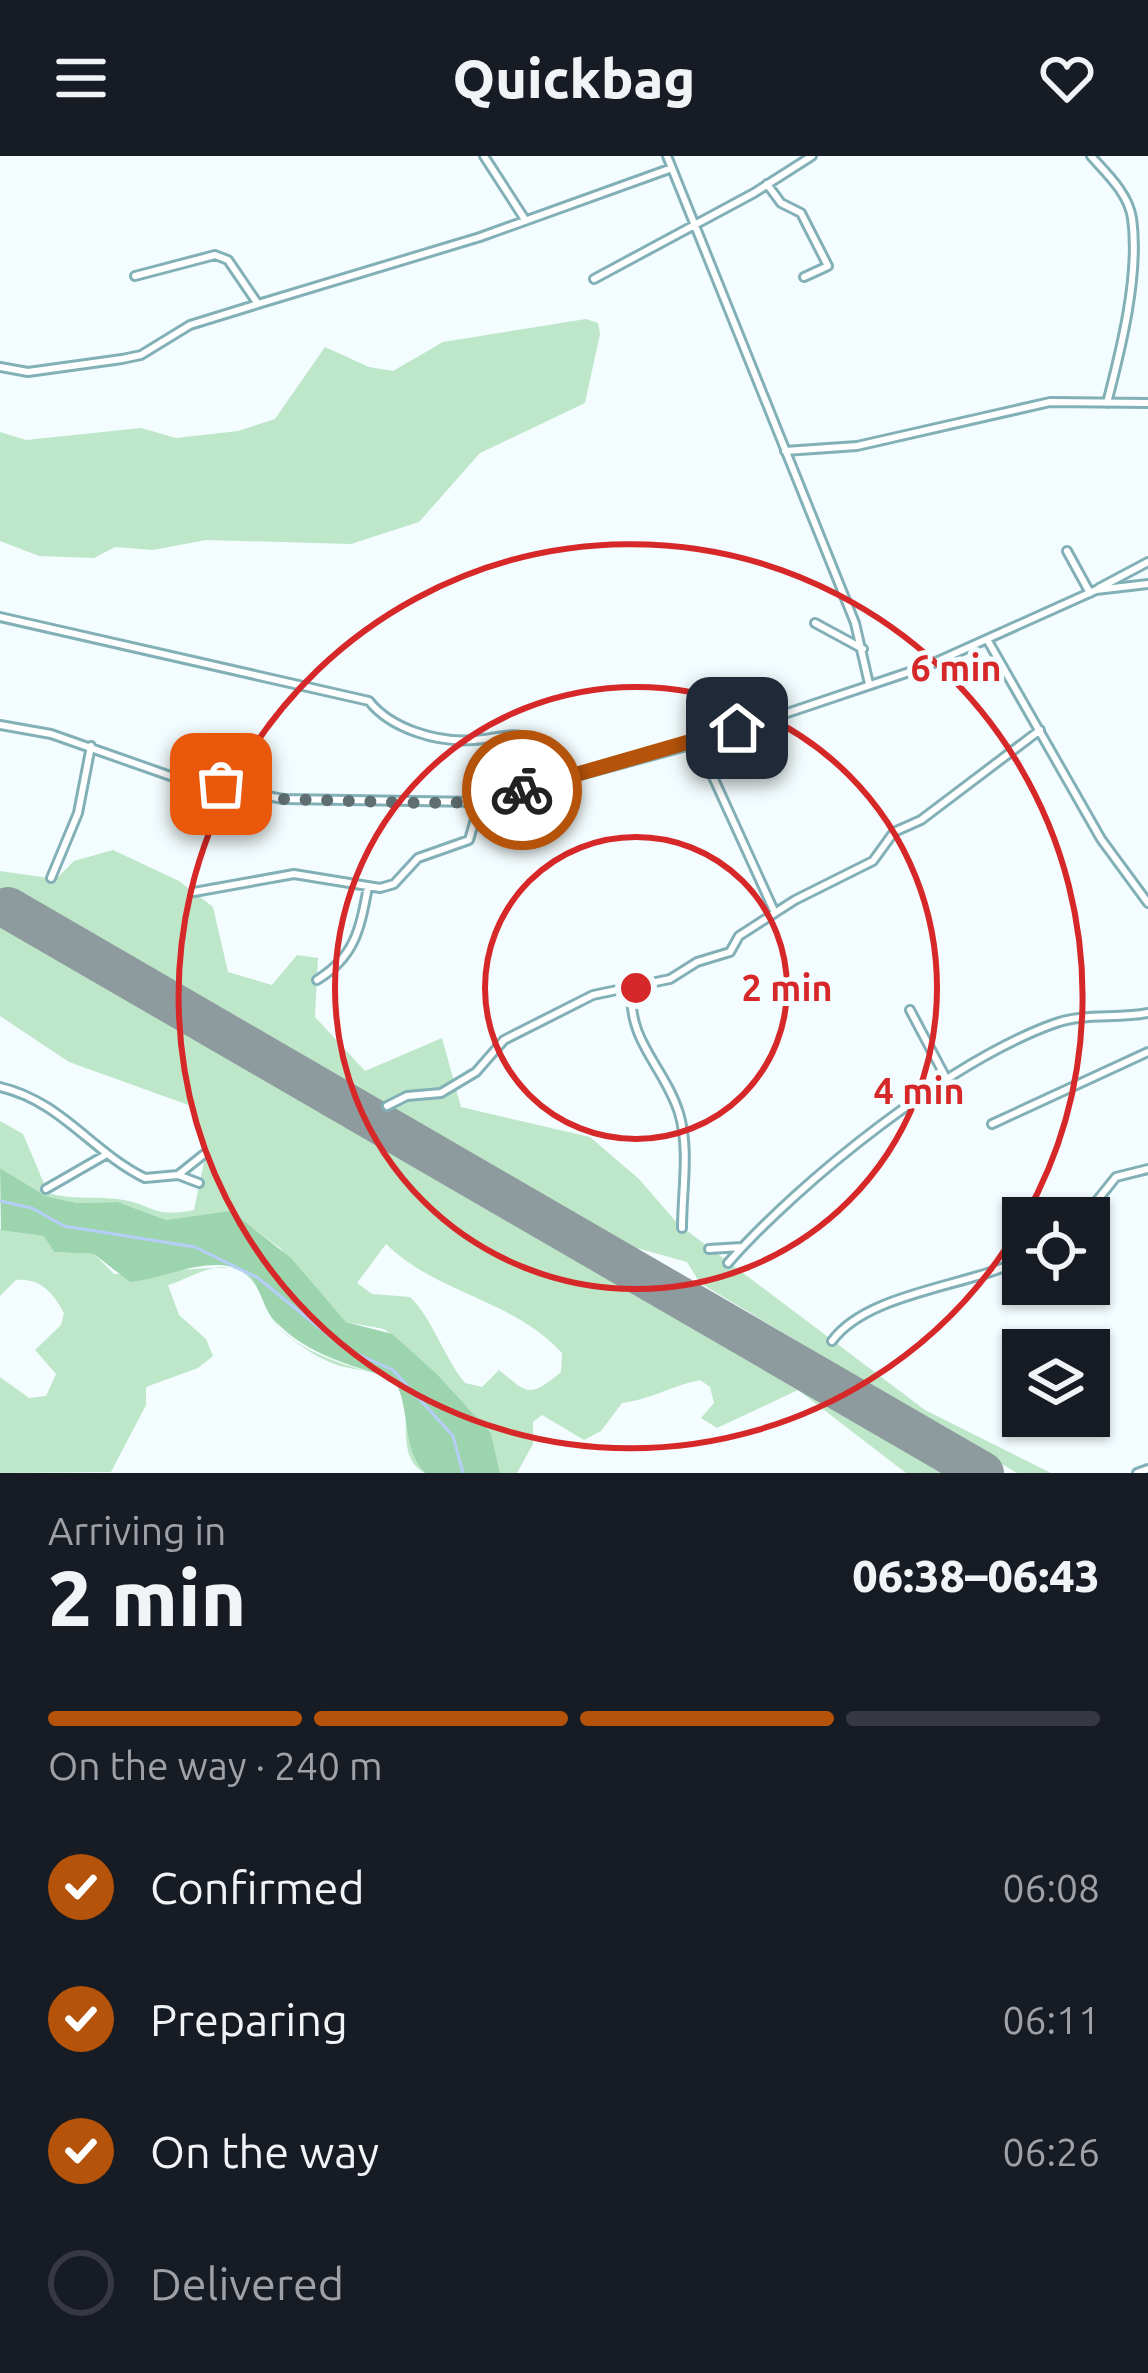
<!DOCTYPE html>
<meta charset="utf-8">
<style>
:root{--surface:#171b24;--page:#20242c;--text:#f1f3f6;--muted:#9ea1a6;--line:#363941;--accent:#b45309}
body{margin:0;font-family:Ubuntu,sans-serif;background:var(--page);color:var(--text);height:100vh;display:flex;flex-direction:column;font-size:45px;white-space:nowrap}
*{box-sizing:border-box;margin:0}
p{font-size:39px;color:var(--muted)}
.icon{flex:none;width:66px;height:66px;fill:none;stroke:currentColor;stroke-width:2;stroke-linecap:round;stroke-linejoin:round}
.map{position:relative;height:1317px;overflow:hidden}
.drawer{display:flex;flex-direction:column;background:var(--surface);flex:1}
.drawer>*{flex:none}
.fabs{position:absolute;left:1002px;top:1041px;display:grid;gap:24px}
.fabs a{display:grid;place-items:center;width:108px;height:108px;border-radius:0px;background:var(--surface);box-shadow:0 3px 9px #0004;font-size:60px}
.pin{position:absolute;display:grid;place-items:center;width:102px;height:102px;color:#fff;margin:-51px;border-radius:24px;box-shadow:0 6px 18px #0006}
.courier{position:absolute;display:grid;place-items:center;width:120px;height:120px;margin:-60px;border:9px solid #b45309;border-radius:50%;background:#fff;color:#222;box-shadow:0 3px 15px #0007}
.headline em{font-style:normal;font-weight:800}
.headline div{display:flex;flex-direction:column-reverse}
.headline{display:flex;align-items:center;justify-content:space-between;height:204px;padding:0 48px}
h1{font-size:78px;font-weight:800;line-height:90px}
.bar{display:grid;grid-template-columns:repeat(4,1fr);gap:18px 12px;align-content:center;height:144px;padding:0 48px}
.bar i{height:15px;border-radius:9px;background:var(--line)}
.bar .on{background:var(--accent)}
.bar p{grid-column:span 4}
ol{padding:0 48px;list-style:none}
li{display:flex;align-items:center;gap:36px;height:132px}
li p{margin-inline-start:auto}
li .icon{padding:12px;border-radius:50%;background:var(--accent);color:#fff;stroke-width:4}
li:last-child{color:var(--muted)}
li i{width:66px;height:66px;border:6px solid var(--line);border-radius:50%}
header{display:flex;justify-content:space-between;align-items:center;height:156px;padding:0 48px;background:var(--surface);font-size:54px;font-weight:800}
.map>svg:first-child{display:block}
.green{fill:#bee7ca;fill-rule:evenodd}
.forest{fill:#9cd4ae}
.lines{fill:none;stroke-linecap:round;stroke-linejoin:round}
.stream{stroke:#b5cef7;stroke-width:3}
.runway{stroke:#8e9b9e;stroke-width:42}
.street-casing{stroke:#82b0b7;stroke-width:12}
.street{stroke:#fff;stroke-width:6}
.done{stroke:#5f6e70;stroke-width:12;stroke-dasharray:0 21.6}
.route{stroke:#b45309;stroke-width:15}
.ring{fill:none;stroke:#d62828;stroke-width:6}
.centre{fill:#d62828;stroke:#f3fcfe;stroke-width:6}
.ring-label{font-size:36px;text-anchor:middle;font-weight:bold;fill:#d62828;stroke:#f3fcfe;stroke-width:10;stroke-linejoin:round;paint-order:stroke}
</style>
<header><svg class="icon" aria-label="menu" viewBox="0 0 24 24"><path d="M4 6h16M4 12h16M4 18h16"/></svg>Quickbag<svg class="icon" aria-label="heart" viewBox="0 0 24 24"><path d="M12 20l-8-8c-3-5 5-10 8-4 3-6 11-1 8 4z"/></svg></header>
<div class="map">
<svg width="1148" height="1317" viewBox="0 0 1148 1317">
<rect width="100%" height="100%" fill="#f3fcfe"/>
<path class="green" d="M 586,163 L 598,167 L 600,178 L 585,247 L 480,297 L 419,366 L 351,388 L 206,384 L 153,394 L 115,391 L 94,402 L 39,400 L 0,385 L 0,276 L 26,284 L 141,272 L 176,282 L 238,275 L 275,263 L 325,191 L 369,211 L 393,215 L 443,186 Z
M 113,694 L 179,725 L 213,751 L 228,816 L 272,829 L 297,799 L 318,802 L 315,861 L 365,915 L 442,882 L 461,951 L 590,981 L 639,1023 L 678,1068 L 925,1254 L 1051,1317 L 1017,1317 L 700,1127 L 687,1106 L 619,1087 L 17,739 L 0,755 L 0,715 L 56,723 L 74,705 Z
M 0,760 L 47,791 L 217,881 L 957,1317 L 906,1317 L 798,1234 L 717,1272 L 701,1262 L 714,1247 L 710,1231 L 700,1224 C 671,1230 652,1243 622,1247 L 601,1275 L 584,1284 L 542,1259 L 533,1266 L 533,1288 L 517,1317 L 500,1317 L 491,1277 L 438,1219 L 384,1173 L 346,1166 L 280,1092 L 231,1056 L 166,1064 L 118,1046 L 77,1047 L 46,1040 L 0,1012 L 0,965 L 23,978 L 48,1037 C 73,1044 92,1040 117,1043 C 153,1047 151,1063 194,1054 L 204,1006 L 194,951 L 69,906 L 0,860 ZM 386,1088 C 437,1138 513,1143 562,1197 L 561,1216 C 527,1245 526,1235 499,1214 L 482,1231 L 465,1227 C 443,1200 433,1163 410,1141 L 372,1138 L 357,1127 Z
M 0,1073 L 45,1080 L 54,1096 L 94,1098 L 114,1118 C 139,1119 230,1107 243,1114 C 262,1123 261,1145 271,1161 C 296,1199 354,1211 394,1223 C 412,1253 400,1292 425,1317 C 390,1299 420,1246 392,1225 C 379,1215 353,1214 337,1209 C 320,1203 303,1192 289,1181 C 265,1162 263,1126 240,1115 C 215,1103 192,1122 168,1129 L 179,1159 L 206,1183 L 213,1200 L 198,1212 L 146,1231 L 146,1249 L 111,1316 L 0,1317 L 0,1221 L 29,1242 L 46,1240 L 56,1218 L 35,1194 L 61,1169 L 64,1157 C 53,1137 41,1122 16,1124 L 0,1140 Z"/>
<path class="forest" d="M 0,1012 L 46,1040 L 77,1047 L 118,1046 L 166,1064 L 231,1055 L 291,1102 L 346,1166 L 392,1178 L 438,1219 L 491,1277 L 500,1317 L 425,1317 C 400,1292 412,1253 394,1223 C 351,1209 309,1200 276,1166 C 257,1147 263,1118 232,1111 C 201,1103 162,1123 130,1126 L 94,1098 L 54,1096 L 44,1080 L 1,1074 Z"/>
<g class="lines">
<path class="stream" d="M 0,1045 L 32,1052 L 64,1070 L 195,1091 L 258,1122 L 344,1192 L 393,1214 L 453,1280 L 463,1317"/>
<path class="runway" d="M 8,752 L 983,1317"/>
<defs>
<path id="street" d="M 484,0 L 524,62
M 667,0 L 855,467 L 869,528
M 1091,0 C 1107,18 1128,37 1132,62 C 1140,118 1121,193 1107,247
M 767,28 L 781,47 L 801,57 L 828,110 L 804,121
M 135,120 L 215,99 L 228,104 L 258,148 L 480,81 L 672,12
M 594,123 L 754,37 L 812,0
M 0,211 L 28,216 L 122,203 L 141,199 L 190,169 L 258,148
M 785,295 L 857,290 L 1050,246 L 1148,247
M 1067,395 L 1090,437
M 1099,432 L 1148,406
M 0,461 L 369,545 C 391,573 438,587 474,584 C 494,583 514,574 531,584 L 544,626
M 815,467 L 863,493
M 988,485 L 1101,683 L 1148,747
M 0,569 L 51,578 L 179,623 L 283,643 L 480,646 L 698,587 L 927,510 L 1096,434 L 1148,428
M 698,588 L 775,757
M 51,722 L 78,657 L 91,590
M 194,736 L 294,718 L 380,732 L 394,728 L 418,702 L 469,684 L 480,646
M 317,824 C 356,800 360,772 368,731
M 632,835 C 627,884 665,912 679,957 C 690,994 682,1034 682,1072
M 910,854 L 947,924
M 0,931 C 61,945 92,996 145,1022 L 178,1019 L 203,999
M 387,950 L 407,940 L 441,937 L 476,916 L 504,884 L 593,839 L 670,823 L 697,806 L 730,796 L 739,780 L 795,744 L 873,705 L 894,676 L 921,664 L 1040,574
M 992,968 L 1148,896
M 178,1019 L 199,1027
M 46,1033 L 107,998
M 1083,1062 L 1116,1021 L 1148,1013
M 709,1093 L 742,1091
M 728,1107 C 801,1024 951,904 1056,867 C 1084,857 1118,863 1148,857
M 832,1185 C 868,1136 968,1131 1023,1103
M 1137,1317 L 1148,1313"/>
</defs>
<use href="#street" class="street-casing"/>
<use href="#street" class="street"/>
</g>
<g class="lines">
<path class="done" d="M 221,628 L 283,643 L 420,647 L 480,646 L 522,634"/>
<path class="route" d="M 522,634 L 737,572"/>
</g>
<g class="ring">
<circle cx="636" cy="832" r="151"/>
<circle cx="636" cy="832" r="301"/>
<path d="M1021 1068A452 452 0 1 1 1025 1061"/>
</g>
<circle cx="636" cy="832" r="18" class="centre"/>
<g class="ring-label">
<text x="956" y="525">6 min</text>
<text x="787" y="845">2 min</text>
<text x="919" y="948">4 min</text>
</g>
</svg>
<div class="fabs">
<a><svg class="icon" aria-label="locate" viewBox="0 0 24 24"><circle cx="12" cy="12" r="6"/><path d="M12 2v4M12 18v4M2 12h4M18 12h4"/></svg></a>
<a><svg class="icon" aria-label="layers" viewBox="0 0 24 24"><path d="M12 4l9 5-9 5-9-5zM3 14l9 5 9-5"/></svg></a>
</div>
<div class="pin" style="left:221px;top:628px;background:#ea580c"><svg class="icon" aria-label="bag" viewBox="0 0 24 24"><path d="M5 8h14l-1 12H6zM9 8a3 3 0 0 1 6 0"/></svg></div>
<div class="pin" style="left:737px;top:572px;background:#1f2937"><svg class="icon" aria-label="home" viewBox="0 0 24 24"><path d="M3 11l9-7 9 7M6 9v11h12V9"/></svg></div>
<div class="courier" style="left:522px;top:634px"><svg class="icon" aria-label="bike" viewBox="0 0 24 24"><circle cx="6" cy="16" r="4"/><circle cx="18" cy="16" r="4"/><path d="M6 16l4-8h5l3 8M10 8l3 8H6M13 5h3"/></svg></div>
</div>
<section class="drawer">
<div class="headline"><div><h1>2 min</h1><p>Arriving in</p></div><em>06:38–06:43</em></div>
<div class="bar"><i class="on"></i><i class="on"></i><i class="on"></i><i></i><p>On the way · 240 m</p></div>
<ol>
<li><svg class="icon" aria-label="check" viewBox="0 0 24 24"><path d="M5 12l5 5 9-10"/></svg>Confirmed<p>06:08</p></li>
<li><svg class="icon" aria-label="check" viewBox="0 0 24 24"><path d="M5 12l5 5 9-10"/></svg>Preparing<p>06:11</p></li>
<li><svg class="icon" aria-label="check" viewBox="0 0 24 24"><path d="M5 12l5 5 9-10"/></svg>On the way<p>06:26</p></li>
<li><i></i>Delivered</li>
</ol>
</section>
